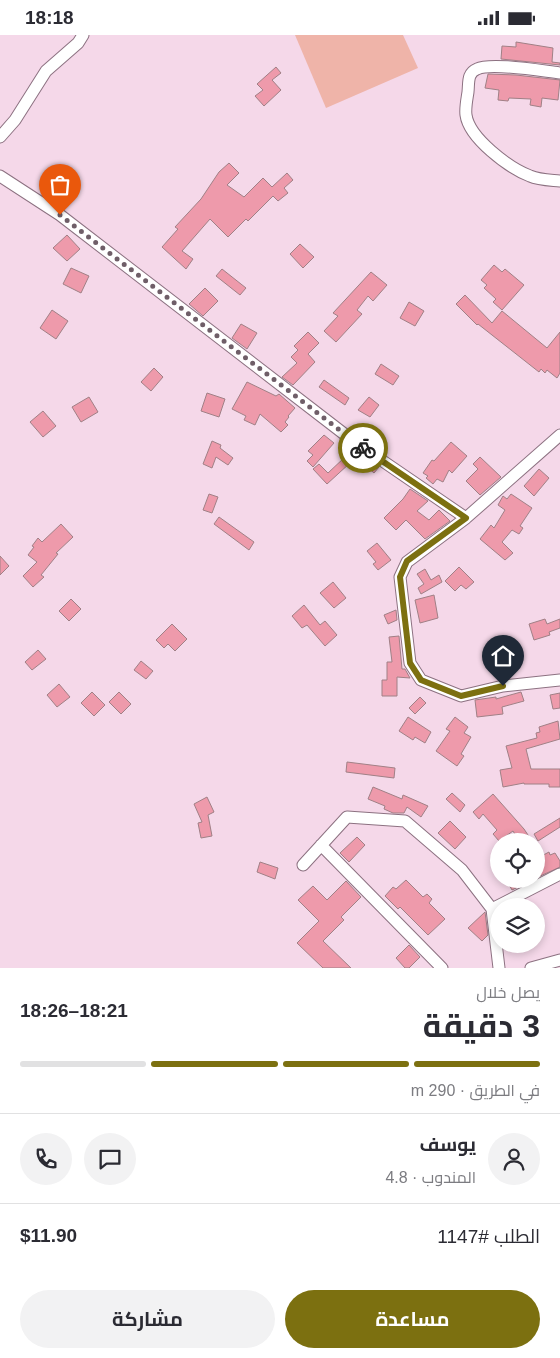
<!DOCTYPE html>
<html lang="ar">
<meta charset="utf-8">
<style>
:root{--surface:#fff;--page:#f2f2f3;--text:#2b2b33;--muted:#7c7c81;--line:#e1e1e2;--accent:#7c7010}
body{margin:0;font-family:Arial,Cairo,sans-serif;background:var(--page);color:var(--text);direction:rtl;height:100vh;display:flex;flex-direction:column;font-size:19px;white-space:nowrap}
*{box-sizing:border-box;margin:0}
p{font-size:16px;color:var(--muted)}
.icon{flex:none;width:28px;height:28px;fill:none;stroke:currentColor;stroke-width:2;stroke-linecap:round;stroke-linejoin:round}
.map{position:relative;height:933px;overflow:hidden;direction:ltr}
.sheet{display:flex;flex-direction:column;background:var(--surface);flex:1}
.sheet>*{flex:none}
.buttons{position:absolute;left:490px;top:798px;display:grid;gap:10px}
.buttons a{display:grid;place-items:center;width:55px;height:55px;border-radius:50%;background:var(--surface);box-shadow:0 2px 8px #0003;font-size:25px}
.pin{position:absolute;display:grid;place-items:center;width:42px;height:42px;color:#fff;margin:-51px -21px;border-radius:50% 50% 50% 0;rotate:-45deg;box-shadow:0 0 5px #0007}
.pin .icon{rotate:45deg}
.courier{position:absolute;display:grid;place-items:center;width:50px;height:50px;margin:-25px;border:4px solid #7c7010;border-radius:50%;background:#fff;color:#222;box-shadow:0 1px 6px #0007}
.head em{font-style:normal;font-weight:700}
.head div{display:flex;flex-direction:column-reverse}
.head{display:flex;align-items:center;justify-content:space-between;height:85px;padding:0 20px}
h1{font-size:32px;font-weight:700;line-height:38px}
.bar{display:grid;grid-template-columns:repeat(4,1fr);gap:8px 5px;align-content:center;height:60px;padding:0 20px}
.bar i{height:6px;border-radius:4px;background:var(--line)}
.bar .selected{background:var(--accent)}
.bar p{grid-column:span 4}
.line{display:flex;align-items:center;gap:12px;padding:0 20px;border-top:1px solid var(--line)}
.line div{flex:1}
.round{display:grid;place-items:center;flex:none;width:52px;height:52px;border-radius:26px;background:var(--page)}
.cta{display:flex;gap:10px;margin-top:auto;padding:10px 20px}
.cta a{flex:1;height:58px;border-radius:30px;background:var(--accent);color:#fff;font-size:20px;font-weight:700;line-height:58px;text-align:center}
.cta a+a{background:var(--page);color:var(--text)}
.status{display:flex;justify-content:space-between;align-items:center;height:35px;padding:0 25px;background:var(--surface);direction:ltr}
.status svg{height:14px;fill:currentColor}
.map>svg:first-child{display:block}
.green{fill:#efb4a9}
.building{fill:#ee9aab;stroke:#a08086}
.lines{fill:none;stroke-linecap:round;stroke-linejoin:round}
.street-casing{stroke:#8c7181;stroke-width:13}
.street{stroke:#fff;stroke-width:11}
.done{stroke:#6f5e68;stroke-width:5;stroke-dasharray:0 9}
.route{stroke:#7c7010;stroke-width:6}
</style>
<div class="status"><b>18:18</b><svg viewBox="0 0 49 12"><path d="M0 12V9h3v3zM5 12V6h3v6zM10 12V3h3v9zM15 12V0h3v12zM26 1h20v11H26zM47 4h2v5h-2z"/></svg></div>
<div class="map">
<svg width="560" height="933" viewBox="0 0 560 933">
<rect width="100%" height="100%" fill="#f5d8e9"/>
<path class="green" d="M 295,0 L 403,0 L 418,33 L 326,73 Z"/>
<path class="building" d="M 516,7 L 553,13 L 552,27 L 560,28 L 560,30 L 501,24 L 502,11 L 516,12 Z
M 276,32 L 281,38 L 272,45 L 281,55 L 264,71 L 255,61 L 263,55 L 257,49 Z
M 488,39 L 516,40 L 560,45 L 558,65 L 542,63 L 541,72 L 530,70 L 531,64 L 509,63 L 508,66 L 498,65 L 499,55 L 485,53 Z
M 229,128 L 239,138 L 227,150 L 244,162 L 263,143 L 272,152 L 287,138 L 293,145 L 284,153 L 288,158 L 278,166 L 273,161 L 248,186 L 246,184 L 228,202 L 210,184 L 182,216 L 193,224 L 186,234 L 162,212 L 178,194 L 175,192 L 201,164 L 219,137 Z
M 67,200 L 80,214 L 67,226 L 53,213 Z
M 300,209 L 314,222 L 303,233 L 290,219 Z
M 494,230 L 502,237 L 505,234 L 524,250 L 502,275 L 493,267 L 496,264 L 484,253 L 487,250 L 481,245 Z
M 71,233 L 89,241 L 81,258 L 63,249 Z
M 222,234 L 246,253 L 240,260 L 216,241 Z
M 371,237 L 387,250 L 373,266 L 368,261 L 357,275 L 362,279 L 336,307 L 324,296 L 338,281 L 333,278 Z
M 205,253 L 218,266 L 203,281 L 189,269 Z
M 465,260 L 492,288 L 502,276 L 547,313 L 560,297 L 560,338 L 557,343 L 547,335 L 545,338 L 541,334 L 539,337 L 478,289 L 477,290 L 456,269 Z
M 409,267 L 424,276 L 415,291 L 400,283 Z
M 52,275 L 68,286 L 56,304 L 40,293 Z
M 241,289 L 257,298 L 247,314 L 232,303 Z
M 308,297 L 319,308 L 308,319 L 315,327 L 293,350 L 282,342 L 297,328 L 291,322 L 298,315 L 294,311 Z
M 381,329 L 399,341 L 393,350 L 375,339 Z
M 154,333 L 163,342 L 151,356 L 141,347 Z
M 324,345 L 349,363 L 345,370 L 319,352 Z
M 247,347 L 276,361 L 279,359 L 295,373 L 288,381 L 289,382 L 285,387 L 288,390 L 281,397 L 260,379 L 255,390 L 244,385 L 246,381 L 232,374 Z
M 207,358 L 225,364 L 219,382 L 201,376 Z
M 89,362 L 98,377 L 81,387 L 72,372 Z
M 369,362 L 379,370 L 370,382 L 358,375 Z
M 43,376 L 56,391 L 43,402 L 30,387 Z
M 324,400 L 334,408 L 313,432 L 307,426 L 313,420 L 308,416 Z
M 212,406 L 221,410 L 220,413 L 233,423 L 228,430 L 216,422 L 212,433 L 203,429 Z
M 451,407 L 467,421 L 452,438 L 449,435 L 443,447 L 437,444 L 433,449 L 426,443 L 428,441 L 423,438 L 432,425 L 434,426 Z
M 360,420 L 379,432 L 374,438 L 357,423 Z
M 345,422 L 350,428 L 327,449 L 313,434 L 319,429 L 328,438 Z
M 480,422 L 501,442 L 480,460 L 466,446 L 478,434 L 473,429 Z
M 539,434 L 549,443 L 534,461 L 524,451 Z
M 410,454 L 428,466 L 417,476 L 429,485 L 439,475 L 450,486 L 425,504 L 406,485 L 396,495 L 384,483 L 403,464 Z
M 209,459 L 218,462 L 212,478 L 203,475 Z
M 511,459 L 532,473 L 520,491 L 523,493 L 519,499 L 512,495 L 502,507 L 513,518 L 505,525 L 480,504 L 491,490 L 494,493 L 505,475 L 498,470 L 503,461 L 507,464 Z
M 219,482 L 254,507 L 249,515 L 214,489 Z
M 61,489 L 73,502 L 56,518 L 58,519 L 41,540 L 44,542 L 33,552 L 23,541 L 37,527 L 28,520 L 34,512 L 32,511 L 38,503 L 42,507 Z
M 377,508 L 391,525 L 378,535 L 373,529 L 376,527 L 367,516 Z
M 0,521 L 9,531 L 0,540 Z
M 459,532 L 474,547 L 466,554 L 461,550 L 455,556 L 445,546 Z
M 425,534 L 431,545 L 439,540 L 442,547 L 421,559 L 418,553 L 424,549 L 417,539 Z
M 333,547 L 346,563 L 334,573 L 320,558 Z
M 434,560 L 438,583 L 420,588 L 415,565 Z
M 71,564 L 81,574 L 69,586 L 59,576 Z
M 304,570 L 320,590 L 325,586 L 337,600 L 325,611 L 307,590 L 302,593 L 292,581 Z
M 396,575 L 397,585 L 388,589 L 384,580 Z
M 545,584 L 547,589 L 560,584 L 560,593 L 549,597 L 550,600 L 534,605 L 529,589 Z
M 172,589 L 187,604 L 175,616 L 168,609 L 164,613 L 156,605 Z
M 399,601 L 402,634 L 405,634 L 410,643 L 397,642 L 397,661 L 382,661 L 382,645 L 387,645 L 387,627 L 392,627 L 389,602 Z
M 38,615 L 46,624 L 32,635 L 25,627 Z
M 141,626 L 153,636 L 146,644 L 134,635 Z
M 59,649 L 70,662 L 57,672 L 47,660 Z
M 92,657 L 105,670 L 94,681 L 81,668 Z
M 119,657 L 131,669 L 121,679 L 109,667 Z
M 521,657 L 524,666 L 502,672 L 503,679 L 477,682 L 475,665 L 496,662 L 496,664 Z
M 560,658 L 560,673 L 553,674 L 550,660 Z
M 420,662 L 426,668 L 415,679 L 409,673 Z
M 408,682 L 431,697 L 425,708 L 415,702 L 413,705 L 399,696 Z
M 455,682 L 468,692 L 464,698 L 471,702 L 461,719 L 464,721 L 457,731 L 436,716 L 450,696 L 446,694 Z
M 558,686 L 560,704 L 526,714 L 531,734 L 560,734 L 560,752 L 549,752 L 549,749 L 524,749 L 524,748 L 503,752 L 500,735 L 512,733 L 506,711 L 537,703 L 536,698 L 540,697 L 539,692 Z
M 347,727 L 395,733 L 394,743 L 346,737 Z
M 373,752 L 402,764 L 403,760 L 428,771 L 421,782 L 407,772 L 404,778 L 393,778 L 384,774 L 385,771 L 368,764 Z
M 452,758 L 465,770 L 460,777 L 446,764 Z
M 493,759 L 524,794 L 530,803 L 526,806 L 519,806 L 513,796 L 499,806 L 493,799 L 497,795 L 483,779 L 479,784 L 473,777 Z
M 207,762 L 214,777 L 208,780 L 212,801 L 201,803 L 198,788 L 202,787 L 194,769 Z
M 560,783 L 560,792 L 538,806 L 534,799 Z
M 450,786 L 466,802 L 455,814 L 438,798 Z
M 357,802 L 365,810 L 349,827 L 340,818 Z
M 549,817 L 550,820 L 555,818 L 560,826 L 560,832 L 536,843 L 536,824 Z
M 260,827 L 278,833 L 275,844 L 257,837 Z
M 506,844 L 534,844 L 512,855 Z
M 406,845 L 423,862 L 427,859 L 432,864 L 429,868 L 445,884 L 428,900 L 400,872 L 398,874 L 385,861 L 393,852 L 396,854 Z
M 346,846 L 361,862 L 341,882 L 344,885 L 323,906 L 351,933 L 323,933 L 297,908 L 319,886 L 298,865 L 313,851 L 327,865 Z
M 485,877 L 488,900 L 482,906 L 468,893 Z
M 409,910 L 420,922 L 409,933 L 405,933 L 396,923 Z"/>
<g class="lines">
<defs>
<path id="street" d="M 560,38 C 542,36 491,27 477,34 C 467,38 469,48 468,57 C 467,64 465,73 466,80 C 469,103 509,133 530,141 C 539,145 550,145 560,146
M 0,102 L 15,85 L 46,36 L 78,8 L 83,0
M 0,141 L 60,180 L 352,405 L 466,483 L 560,400
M 466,483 L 407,527 L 400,542 L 410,628 L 421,645 L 461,661 L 503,651 L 560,645
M 321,810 L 442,933
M 303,830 L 347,782 L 405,786 L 462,835 L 492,874 L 499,933
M 492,874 L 560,839
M 531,933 L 560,925"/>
</defs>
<use href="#street" class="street-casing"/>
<use href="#street" class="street"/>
</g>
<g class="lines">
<path class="done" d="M 60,180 L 363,413"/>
<path class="route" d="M 363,413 L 466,483 L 407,526 L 400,542 L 410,628 L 421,645 L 461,661 L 503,651"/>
</g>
</svg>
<div class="buttons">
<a><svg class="icon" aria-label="locate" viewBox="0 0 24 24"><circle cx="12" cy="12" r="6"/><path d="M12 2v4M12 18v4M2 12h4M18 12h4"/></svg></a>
<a><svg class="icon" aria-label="layers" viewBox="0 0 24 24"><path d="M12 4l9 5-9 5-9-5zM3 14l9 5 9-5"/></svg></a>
</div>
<div class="pin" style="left:60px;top:180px;background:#ea580c"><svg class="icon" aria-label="bag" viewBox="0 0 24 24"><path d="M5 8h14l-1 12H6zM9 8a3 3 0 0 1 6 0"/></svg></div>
<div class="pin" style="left:503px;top:651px;background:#1f2937"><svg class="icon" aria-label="home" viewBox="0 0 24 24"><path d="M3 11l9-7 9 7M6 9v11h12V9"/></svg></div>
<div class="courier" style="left:363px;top:413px"><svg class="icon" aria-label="bike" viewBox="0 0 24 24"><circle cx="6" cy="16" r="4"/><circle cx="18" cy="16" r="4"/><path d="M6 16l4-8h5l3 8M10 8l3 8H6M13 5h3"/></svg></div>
</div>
<section class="sheet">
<div class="head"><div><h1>3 دقيقة</h1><p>يصل خلال</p></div><em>18:21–18:26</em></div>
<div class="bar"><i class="selected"></i><i class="selected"></i><i class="selected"></i><i></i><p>في الطريق · 290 m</p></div>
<div class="line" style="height:90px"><a class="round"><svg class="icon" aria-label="person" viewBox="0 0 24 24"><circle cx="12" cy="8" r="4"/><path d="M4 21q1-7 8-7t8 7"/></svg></a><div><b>يوسف</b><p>المندوب · 4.8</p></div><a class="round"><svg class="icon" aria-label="chat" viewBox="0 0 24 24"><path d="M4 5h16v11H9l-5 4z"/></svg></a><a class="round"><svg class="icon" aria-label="phone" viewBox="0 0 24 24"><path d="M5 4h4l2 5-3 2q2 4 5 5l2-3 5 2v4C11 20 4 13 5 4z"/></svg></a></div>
<div class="line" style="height:65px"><div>الطلب #1147</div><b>$11.90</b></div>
<div class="cta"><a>مساعدة</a><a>مشاركة</a></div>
</section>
